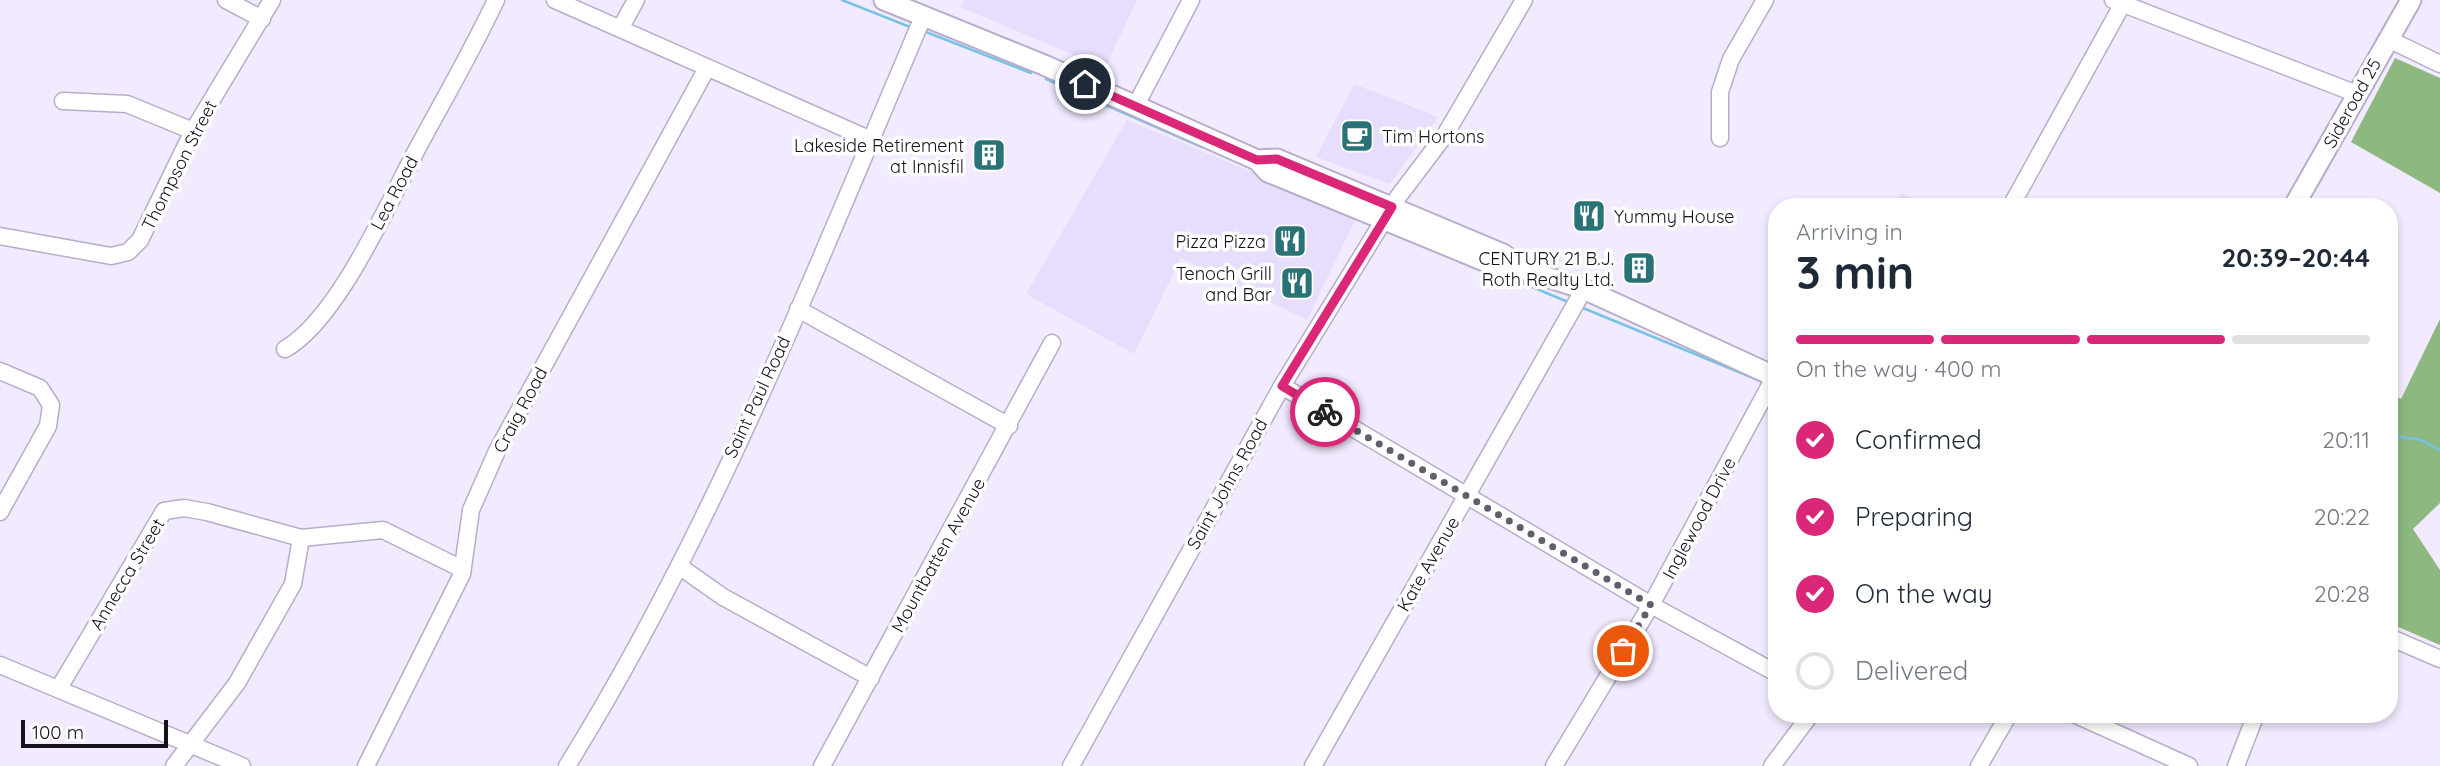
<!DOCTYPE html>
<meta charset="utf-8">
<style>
:root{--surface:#fff;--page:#f6f6f7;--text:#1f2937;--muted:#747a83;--line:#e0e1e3;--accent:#db2777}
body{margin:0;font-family:Quicksand,sans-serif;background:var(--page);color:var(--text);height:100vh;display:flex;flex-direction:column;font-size:26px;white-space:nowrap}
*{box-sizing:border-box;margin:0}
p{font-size:23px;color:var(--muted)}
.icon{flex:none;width:38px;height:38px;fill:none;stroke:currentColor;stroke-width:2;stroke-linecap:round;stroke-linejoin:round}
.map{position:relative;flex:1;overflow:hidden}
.panel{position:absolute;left:1768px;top:198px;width:630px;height:525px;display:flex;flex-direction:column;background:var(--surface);border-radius:28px;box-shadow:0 4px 10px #0003}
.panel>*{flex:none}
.scale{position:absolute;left:21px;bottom:18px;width:147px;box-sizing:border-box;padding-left:7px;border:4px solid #16121d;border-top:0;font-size:19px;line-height:24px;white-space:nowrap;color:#16121d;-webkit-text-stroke:5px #fff;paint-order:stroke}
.pin{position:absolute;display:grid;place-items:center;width:60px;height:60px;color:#fff;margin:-30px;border:4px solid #fff;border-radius:50%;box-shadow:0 2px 7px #0007}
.courier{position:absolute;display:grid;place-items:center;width:70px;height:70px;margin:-35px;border:5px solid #db2777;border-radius:50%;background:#fff;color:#222;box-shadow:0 2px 9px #0007}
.head em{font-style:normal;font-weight:800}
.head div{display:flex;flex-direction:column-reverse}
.head{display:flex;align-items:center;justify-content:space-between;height:119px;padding:0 28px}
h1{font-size:46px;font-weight:800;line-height:52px}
.bar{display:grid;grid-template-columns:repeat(4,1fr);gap:10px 7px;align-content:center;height:84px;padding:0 28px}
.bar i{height:9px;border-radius:5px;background:var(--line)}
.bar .selected{background:var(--accent)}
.bar p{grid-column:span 4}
ol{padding:0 28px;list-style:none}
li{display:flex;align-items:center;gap:21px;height:77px}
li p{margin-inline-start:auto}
li .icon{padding:7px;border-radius:50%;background:var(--accent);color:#fff;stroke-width:4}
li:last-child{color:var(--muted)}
li i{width:38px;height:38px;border:4px solid var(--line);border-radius:50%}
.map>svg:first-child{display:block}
.built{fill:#e7ddfc}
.forest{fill:#8db880}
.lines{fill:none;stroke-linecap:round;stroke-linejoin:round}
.stream{stroke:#76c3e6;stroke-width:2.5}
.minor-casing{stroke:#b7adcb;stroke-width:19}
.major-casing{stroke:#b7adcb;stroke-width:23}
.minor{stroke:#fff;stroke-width:16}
.major{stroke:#fff;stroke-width:19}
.done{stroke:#635e6c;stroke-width:7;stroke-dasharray:0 12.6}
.route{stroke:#db2777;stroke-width:9}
.labels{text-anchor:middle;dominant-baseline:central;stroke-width:7;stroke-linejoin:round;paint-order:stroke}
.street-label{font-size:18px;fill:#16121d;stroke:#fff}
.poi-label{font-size:18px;fill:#16121d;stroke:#fff;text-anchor:end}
</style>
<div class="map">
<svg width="2440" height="766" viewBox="0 0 2440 766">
<rect width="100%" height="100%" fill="#f2ebff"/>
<path class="built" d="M 964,0 L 1137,0 L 1105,68 L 960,7 Z
M 1354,84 L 1438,117 L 1390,184 L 1316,157 Z
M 1127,120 L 1357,216 L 1307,320 L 1181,258 L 1134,354 L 1026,294 Z
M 1901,193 L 1933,206 L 1894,206 Z"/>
<path class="forest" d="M 2395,58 L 2440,78 L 2440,193 L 2351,142 Z
M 2440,319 L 2440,503 L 2413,529 L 2440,570 L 2440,645 L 2389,623 L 2389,394 L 2401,399 Z"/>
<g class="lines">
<path class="stream" d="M 842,0 L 910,27
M 926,32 L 1031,73
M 1046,79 L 1202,147
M 1508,277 L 1568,302
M 1583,308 L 1763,382
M 2389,435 L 2421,440 L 2440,450"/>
<defs>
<path id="minor" d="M 226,0 L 262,19
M 555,0 L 871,140
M 2113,0 L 2357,94
M 620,29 L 636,0
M 2388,39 L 2440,64
M 63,101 L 127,104 L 193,131
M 1135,107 L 1191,0
M 1720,138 L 1720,92 L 1731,59 L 1765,0
M 2011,206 L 2122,5
M 0,236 L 111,256 L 128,252 L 140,240 L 193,131 L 272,0
M 798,309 L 1009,426
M 285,349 C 337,320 387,206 416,151 C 443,101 472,51 496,0
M 0,371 L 40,388 L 51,405 L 48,426 L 0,512
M 1282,386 L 1651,605 L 1776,673
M 679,566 L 723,597 L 871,678
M 2389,637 L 2440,659
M 0,665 L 242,766
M 59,688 L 164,511 L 184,508 L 207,512 L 301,538 L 383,530 L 462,569
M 2074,714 L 2189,766
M 174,766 L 237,683 L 293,584 L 301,538
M 366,766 L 462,574 L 471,510 L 497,451 L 707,68
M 567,766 C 713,531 815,270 923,17
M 822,766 L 1052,343
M 1071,766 L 1282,386 L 1398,197 L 1445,135 L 1524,0
M 1313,766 L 1584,289
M 1554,766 L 1651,605 L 1775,376
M 1772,766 L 1811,714
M 1979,766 L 2009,714
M 2236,766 L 2256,714"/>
<path id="major" d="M 884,0 L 1044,65 L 1257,160 L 1277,159 L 1503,254 L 1525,270
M 1257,160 L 1268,172 L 1499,267 L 1525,270 L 1584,289 L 1776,377
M 2294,206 L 2411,0"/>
</defs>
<use href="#minor" class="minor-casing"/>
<use href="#major" class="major-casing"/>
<use href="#minor" class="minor"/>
<use href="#major" class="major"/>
</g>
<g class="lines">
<path class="done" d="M 1325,412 L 1651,605 L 1623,651"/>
<path class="route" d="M 1085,84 L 1257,160 L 1277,159 L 1392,207 L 1282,386 L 1325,412"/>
</g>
<defs>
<symbol id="cafe-square" viewBox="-11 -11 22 22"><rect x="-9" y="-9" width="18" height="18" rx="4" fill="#297376" stroke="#fff"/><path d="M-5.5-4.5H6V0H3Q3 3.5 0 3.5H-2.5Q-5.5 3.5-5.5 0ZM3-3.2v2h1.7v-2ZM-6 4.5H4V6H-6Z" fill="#fff"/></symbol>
<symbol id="building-square" viewBox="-11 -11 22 22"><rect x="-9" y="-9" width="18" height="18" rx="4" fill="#297376" stroke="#fff"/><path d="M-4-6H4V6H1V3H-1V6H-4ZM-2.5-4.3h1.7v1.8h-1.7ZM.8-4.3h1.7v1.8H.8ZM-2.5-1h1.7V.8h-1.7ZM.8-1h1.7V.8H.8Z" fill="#fff"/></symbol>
<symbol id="restaurant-square" viewBox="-11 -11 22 22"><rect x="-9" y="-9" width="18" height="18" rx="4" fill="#297376" stroke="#fff"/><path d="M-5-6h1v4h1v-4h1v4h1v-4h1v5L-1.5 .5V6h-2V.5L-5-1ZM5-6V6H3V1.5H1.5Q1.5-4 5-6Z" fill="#fff"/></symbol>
</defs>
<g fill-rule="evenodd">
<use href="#cafe-square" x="1338" y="117" width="38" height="38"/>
<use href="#building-square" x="970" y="136" width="38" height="38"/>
<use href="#restaurant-square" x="1570" y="197" width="38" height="38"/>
<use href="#restaurant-square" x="1271" y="222" width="38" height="38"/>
<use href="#building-square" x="1620" y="249" width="38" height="38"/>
<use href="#restaurant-square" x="1278" y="264" width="38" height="38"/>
</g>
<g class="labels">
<g class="street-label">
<text transform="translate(2352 103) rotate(-61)">Sideroad 25</text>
<text transform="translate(179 165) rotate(-63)">Thompson Street</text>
<text transform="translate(394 193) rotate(-62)">Lea Road</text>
<text transform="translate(757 397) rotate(-65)">Saint Paul Road</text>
<text transform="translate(520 410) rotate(-62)">Craig Road</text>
<text transform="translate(1227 484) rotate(-61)">Saint Johns Road</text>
<text transform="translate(1699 518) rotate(-62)">Inglewood Drive</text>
<text transform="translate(938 555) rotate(-61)">Mountbatten Avenue</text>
<text transform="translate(1428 564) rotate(-60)">Kate Avenue</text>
<text transform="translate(127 574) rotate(-59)">Annecca Street</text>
</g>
<g class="poi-label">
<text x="1382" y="136" text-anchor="start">Tim Hortons</text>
<text x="964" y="145">Lakeside Retirement<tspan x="964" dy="21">at Innisfil</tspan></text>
<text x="1614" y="216" text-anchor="start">Yummy House</text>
<text x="1266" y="241">Pizza Pizza</text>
<text x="1614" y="258">CENTURY 21 B.J.<tspan x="1614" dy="21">Roth Realty Ltd.</tspan></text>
<text x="1272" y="273">Tenoch Grill<tspan x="1272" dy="21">and Bar</tspan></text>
</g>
</g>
</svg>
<div class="scale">100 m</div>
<div class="pin" style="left:1623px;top:651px;background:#ea580c"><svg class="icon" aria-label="bag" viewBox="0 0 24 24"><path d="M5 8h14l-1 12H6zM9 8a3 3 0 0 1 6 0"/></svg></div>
<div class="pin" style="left:1085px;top:84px;background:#1f2937"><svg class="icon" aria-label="home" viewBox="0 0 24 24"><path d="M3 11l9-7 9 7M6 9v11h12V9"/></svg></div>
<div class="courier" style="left:1325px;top:412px"><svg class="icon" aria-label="bike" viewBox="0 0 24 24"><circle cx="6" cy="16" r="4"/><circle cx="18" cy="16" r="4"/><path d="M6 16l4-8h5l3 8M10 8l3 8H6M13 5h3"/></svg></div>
<section class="panel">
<div class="head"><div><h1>3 min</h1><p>Arriving in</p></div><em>20:39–20:44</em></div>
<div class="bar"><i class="selected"></i><i class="selected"></i><i class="selected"></i><i></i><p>On the way · 400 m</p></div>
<ol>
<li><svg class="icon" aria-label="check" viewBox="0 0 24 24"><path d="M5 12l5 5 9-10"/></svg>Confirmed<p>20:11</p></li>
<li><svg class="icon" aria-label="check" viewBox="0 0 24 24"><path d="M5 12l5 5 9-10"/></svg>Preparing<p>20:22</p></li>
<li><svg class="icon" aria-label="check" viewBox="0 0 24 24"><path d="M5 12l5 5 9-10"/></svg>On the way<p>20:28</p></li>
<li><i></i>Delivered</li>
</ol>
</section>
</div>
